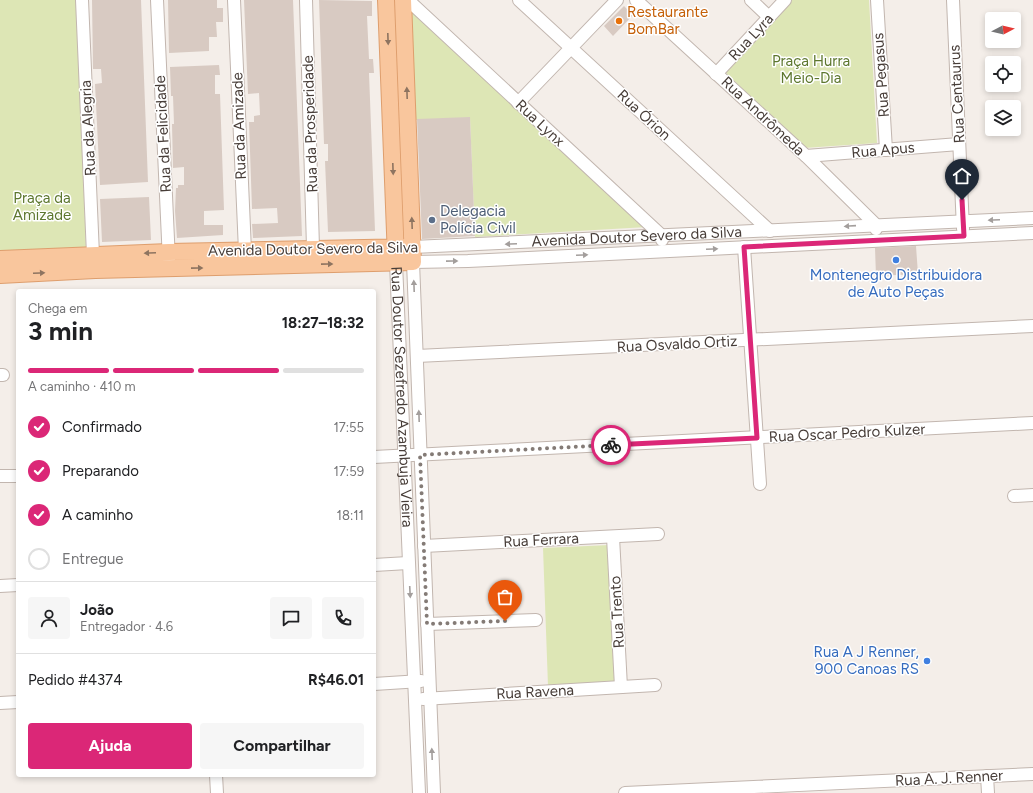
<!DOCTYPE html>
<html lang="pt">
<meta charset="utf-8">
<style>
:root{--surface:#fff;--page:#f6f6f6;--text:#202124;--muted:#757577;--line:#e0e0e0;--accent:#db2777}
body{margin:0;font-family:Figtree,sans-serif;background:var(--page);color:var(--text);height:100vh;display:flex;flex-direction:column;font-size:15px;white-space:nowrap}
*{box-sizing:border-box;margin:0}
p{font-size:13px;color:var(--muted)}
.icon{flex:none;width:22px;height:22px;fill:none;stroke:currentColor;stroke-width:2;stroke-linecap:round;stroke-linejoin:round}
.map{position:relative;flex:1;overflow:hidden}
.details{position:absolute;left:16px;top:289px;width:360px;height:488px;display:flex;flex-direction:column;background:var(--surface);border-radius:4px;box-shadow:0 2px 6px #0003}
.details>*{flex:none}
.needle{width:26px;rotate:83deg}
.controls{position:absolute;left:985px;top:12px;display:grid;gap:8px}
.controls a{display:grid;place-items:center;width:36px;height:36px;border-radius:4px;background:var(--surface);box-shadow:0 2px 6px #0003;font-size:20px}
.pin{position:absolute;display:grid;place-items:center;width:34px;height:34px;color:#fff;margin:-41px -17px;border-radius:50% 50% 50% 0;rotate:-45deg;box-shadow:0 0 4px #0007}
.pin .icon{rotate:45deg}
.courier{position:absolute;display:grid;place-items:center;width:40px;height:40px;margin:-20px;border:3px solid #db2777;border-radius:50%;background:#fff;color:#222;box-shadow:0 1px 5px #0007}
.head em{font-style:normal;font-weight:700}
.head div{display:flex;flex-direction:column-reverse}
.head{display:flex;align-items:center;justify-content:space-between;height:68px;padding:0 12px}
h1{font-size:26px;font-weight:700;line-height:30px}
.bar{display:grid;grid-template-columns:repeat(4,1fr);gap:6px 4px;align-content:center;height:48px;padding:0 12px}
.bar i{height:5px;border-radius:3px;background:var(--line)}
.bar .active{background:var(--accent)}
.bar p{grid-column:span 4}
.line{display:flex;align-items:center;gap:10px;padding:0 12px;border-top:1px solid var(--line)}
.line div{flex:1}
.round{display:grid;place-items:center;flex:none;width:42px;height:42px;border-radius:4px;background:var(--page)}
ol{padding:0 12px;list-style:none}
li{display:flex;align-items:center;gap:12px;height:44px}
li p{margin-inline-start:auto}
li .icon{padding:4px;border-radius:50%;background:var(--accent);color:#fff;stroke-width:4}
li:last-child{color:var(--muted)}
li i{width:22px;height:22px;border:2px solid var(--line);border-radius:50%}
.primary-button{display:flex;gap:8px;margin-top:auto;padding:8px 12px}
.primary-button a{flex:1;height:46px;border-radius:4px;background:var(--accent);color:#fff;font-size:16px;font-weight:700;line-height:46px;text-align:center}
.primary-button a+a{background:var(--page);color:var(--text)}
.map>svg:first-child{display:block}
.green{fill:#dde6b5}
.building{fill:#d8cac2}
.lines{fill:none;stroke-linecap:round;stroke-linejoin:round}
.minor-casing{stroke:#c2b6af;stroke-width:14}
.major-casing{stroke:#de9e6d;stroke-width:18}
.minor{stroke:#fff;stroke-width:12}
.major{stroke:#f9c69d;stroke-width:16}
.oneway{fill:#8e7460}
.oneway2{fill:#a39e9c}
.done{stroke:#847b76;stroke-width:4;stroke-dasharray:0 7.2}
.route{stroke:#db2777;stroke-width:5}
.food-dot{fill:#e8710a;stroke:#fff;stroke-width:1.5}
.service-dot{fill:#5c6f8a;stroke:#fff;stroke-width:1.5}
.shop-dot{fill:#3f7fe0;stroke:#fff;stroke-width:1.5}
.labels{text-anchor:middle;dominant-baseline:central;stroke-width:3;stroke-linejoin:round;paint-order:stroke}
.food-label{font-size:15px;fill:#c56008;stroke:#fff;text-anchor:start}
.street-label{font-size:15px;fill:#473d38;stroke:#fff}
.park-label{font-size:15px;fill:#5d772e;stroke:#fff}
.service-label{font-size:15px;fill:#4e5e75;stroke:#fff;text-anchor:start}
.shop-label{font-size:15px;fill:#366cbe;stroke:#fff}
</style>
<div class="map">
<svg width="1033" height="793" viewBox="0 0 1033 793">
<rect width="100%" height="100%" fill="#f4eee9"/>
<path class="green" d="M 0,0 L 77,0 L 86,250 L 0,253 Z
M 792,0 L 869,0 L 877,143 L 804,148 L 725,72 Z
M 408,6 L 647,227 L 475,237 L 470,118 L 414,120 Z
M 610,545 L 616,681 L 548,686 L 543,548 Z"/>
<path class="building" d="M 92,0 L 141,0 L 148,182 L 100,185 L 95,84 L 102,83 L 101,69 L 93,69 Z
M 168,0 L 217,0 L 217,8 L 223,8 L 223,22 L 216,22 L 217,37 L 209,37 L 209,51 L 169,53 Z
M 244,0 L 293,0 L 302,236 L 253,238 L 252,224 L 278,223 L 277,208 L 252,209 L 249,122 L 254,122 L 254,116 L 260,115 L 259,93 L 248,94 Z
M 319,0 L 372,1 L 372,16 L 367,16 L 369,59 L 373,59 L 374,73 L 369,73 L 375,231 L 328,232 L 325,161 L 328,161 L 328,144 L 324,144 Z
M 624,6 L 633,15 L 613,36 L 604,26 Z
M 219,65 L 220,75 L 215,75 L 215,94 L 220,94 L 224,210 L 204,211 L 204,225 L 223,225 L 223,235 L 177,238 L 175,211 L 176,188 L 178,188 L 178,185 L 184,185 L 184,167 L 173,168 L 172,124 L 174,124 L 173,96 L 171,96 L 170,67 Z
M 470,117 L 475,236 L 422,239 L 417,119 Z
M 149,197 L 151,240 L 102,242 L 100,199 Z
M 916,246 L 918,274 L 876,276 L 875,248 Z"/>
<g class="lines">
<defs>
<g id="minor">
<path d="M 82,0 L 93,255"/>
<path d="M 157,0 L 169,261"/>
<path d="M 234,0 L 245,251"/>
<path d="M 306,0 L 313,248"/>
<path d="M 408,0 L 662,236 L 662,240"/>
<path d="M 519,0 L 770,231"/>
<path d="M 636,0 L 806,156 L 875,224 L 876,229"/>
<path d="M 751,0 L 769,17"/>
<path d="M 877,0 L 886,150"/>
<path d="M 953,0 L 963,229"/>
<path d="M 716,74 L 785,0"/>
<path d="M 518,103 L 617,0"/>
<path d="M 806,156 L 959,144"/>
<path id="s1" d="M 413,247 L 1033,218"/>
<path d="M 744,247 L 760,484"/>
<path id="s2" d="M 396,263 L 419,793"/>
<path d="M 417,356 L 1033,326"/>
<path d="M 0,375 L 3,375"/>
<path d="M 374,457 L 1033,423"/>
<path d="M 0,476 L 18,476"/>
<path d="M 1014,496 L 1033,495"/>
<path d="M 613,537 L 621,687"/>
<path d="M 424,546 L 658,534"/>
<path d="M 374,565 L 408,563"/>
<path d="M 0,586 L 18,585"/>
<path d="M 427,624 L 536,620"/>
<path d="M 374,684 L 421,681"/>
<path d="M 423,699 L 655,685"/>
<path d="M 0,703 L 18,702"/>
<path d="M 216,775 L 217,793"/>
<path d="M 987,776 L 988,793"/>
<path d="M 434,793 L 413,262 L 468,261 L 1033,233"/>
<path d="M 625,793 L 1033,774"/>
</g>
<path id="major" d="M 386,0 L 396,258
M 0,259 L 169,252 L 413,247
M 0,275 L 95,270 L 413,262 L 403,0"/>
</defs>
<use href="#minor" class="minor-casing"/>
<use href="#major" class="major-casing"/>
<use href="#minor" class="minor"/>
<use href="#major" class="major"/>
</g>
<defs><path id="oneway-solid" d="M-6-.8H1V-3.2L6.5 0L1 3.2V.8H-6Z"/></defs>
<g class="oneway">
<use href="#oneway-solid" transform="translate(388 39) rotate(88)"/>
<use href="#oneway-solid" transform="translate(407 93) rotate(-92)"/>
<use href="#oneway-solid" transform="translate(393 169) rotate(88)"/>
<use href="#oneway-solid" transform="translate(412 223) rotate(-92)"/>
<use href="#oneway-solid" transform="translate(150 253) rotate(177)"/>
<use href="#oneway-solid" transform="translate(327 264) rotate(-1)"/>
<use href="#oneway-solid" transform="translate(197 268) rotate(-1)"/>
<use href="#oneway-solid" transform="translate(39 273) rotate(-3)"/>
</g>
<g class="oneway2">
<use href="#oneway-solid" transform="translate(994 220) rotate(177)"/>
<use href="#oneway-solid" transform="translate(850 226) rotate(176)"/>
<use href="#oneway-solid" transform="translate(511 244) rotate(177)"/>
<use href="#oneway-solid" transform="translate(712 249) rotate(-3)"/>
<use href="#oneway-solid" transform="translate(582 255) rotate(-3)"/>
<use href="#oneway-solid" transform="translate(452 261) rotate(-1)"/>
<use href="#oneway-solid" transform="translate(414 286) rotate(-92)"/>
<use href="#oneway-solid" transform="translate(419 416) rotate(-92)"/>
<use href="#oneway-solid" transform="translate(410 592) rotate(87)"/>
<use href="#oneway-solid" transform="translate(432 754) rotate(-92)"/>
</g>
<g class="lines">
<path class="done" d="M 505,621 L 427,624 L 420,455 L 611,445"/>
<path class="route" d="M 611,445 L 757,438 L 744,247 L 964,236 L 962,200"/>
</g>
<circle class="food-dot" cx="619" cy="21" r="4"/>
<circle class="service-dot" cx="432" cy="220" r="4"/>
<g class="shop-dot">
<circle cx="896" cy="260" r="4"/>
<circle cx="927" cy="661" r="4"/>
</g>
<g class="labels">
<g class="food-label">
<text x="627" y="12">Restaurante<tspan x="627" dy="17">BomBar</tspan></text>
</g>
<g class="street-label">
<text transform="translate(751 37) rotate(-47)">Rua Lyra</text>
<text transform="translate(881 75) rotate(-94)">Rua Pegasus</text>
<text transform="translate(957 94) rotate(-93)">Rua Centaurus</text>
<text transform="translate(644 115) rotate(43)">Rua Órion</text>
<text transform="translate(763 116) rotate(43)">Rua Andrômeda</text>
<text transform="translate(540 123) rotate(43)">Rua Lynx</text>
<text transform="translate(310 124) rotate(-92)">Rua da Prosperidade</text>
<text transform="translate(239 126) rotate(-92)">Rua da Amizade</text>
<text transform="translate(88 128) rotate(-93)">Rua da Alegria</text>
<text transform="translate(163 134) rotate(-93)">Rua da Felicidade</text>
<text transform="translate(883 150) rotate(-5)">Rua Apus</text>
<text stroke="none"><textPath href="#s1" startOffset="224">Avenida Doutor Severo da Silva</textPath></text>
<text transform="translate(313 249) rotate(-1)">Avenida Doutor Severo da Silva</text>
<text transform="translate(677 344) rotate(-3)">Rua Osvaldo Ortiz</text>
<text stroke="none"><textPath href="#s2" startOffset="134">Rua Doutor Sezefredo Azambuja Vieira</textPath></text>
<text transform="translate(847 433) rotate(-3)">Rua Oscar Pedro Kulzer</text>
<text transform="translate(541 540) rotate(-3)">Rua Ferrara</text>
<text transform="translate(617 612) rotate(-93)">Rua Trento</text>
<text transform="translate(535 692) rotate(-3)">Rua Ravena</text>
<text transform="translate(949 778) rotate(-3)">Rua A. J. Renner</text>
</g>
<g class="park-label">
<text x="811" y="61">Praça Hurra<tspan x="811" dy="17">Meio-Dia</tspan></text>
<text x="42" y="198">Praça da<tspan x="42" dy="17">Amizade</tspan></text>
</g>
<g class="service-label">
<text x="440" y="211">Delegacia<tspan x="440" dy="17">Polícia Civil</tspan></text>
</g>
<g class="shop-label">
<text x="896" y="275">Montenegro Distribuidora<tspan x="896" dy="17">de Auto Peças</tspan></text>
<text x="919" y="652" text-anchor="end">Rua A J Renner,<tspan x="919" dy="17">900 Canoas RS</tspan></text>
</g>
</g>
</svg>
<div class="controls">
<a><svg class="needle" viewBox="-14 -14 28 28"><path d="M0-13l5 13h-10z" fill="#e53935"/><path d="M0 13l5-13h-10z" fill="#757577"/></svg></a>
<a><svg class="icon" aria-label="locate" viewBox="0 0 24 24"><circle cx="12" cy="12" r="6"/><path d="M12 2v4M12 18v4M2 12h4M18 12h4"/></svg></a>
<a><svg class="icon" aria-label="layers" viewBox="0 0 24 24"><path d="M12 4l9 5-9 5-9-5zM3 14l9 5 9-5"/></svg></a>
</div>
<div class="pin" style="left:505px;top:621px;background:#ea580c"><svg class="icon" aria-label="bag" viewBox="0 0 24 24"><path d="M5 8h14l-1 12H6zM9 8a3 3 0 0 1 6 0"/></svg></div>
<div class="pin" style="left:962px;top:200px;background:#1f2937"><svg class="icon" aria-label="home" viewBox="0 0 24 24"><path d="M3 11l9-7 9 7M6 9v11h12V9"/></svg></div>
<div class="courier" style="left:611px;top:445px"><svg class="icon" aria-label="bike" viewBox="0 0 24 24"><circle cx="6" cy="16" r="4"/><circle cx="18" cy="16" r="4"/><path d="M6 16l4-8h5l3 8M10 8l3 8H6M13 5h3"/></svg></div>
<section class="details">
<div class="head"><div><h1>3 min</h1><p>Chega em</p></div><em>18:27–18:32</em></div>
<div class="bar"><i class="active"></i><i class="active"></i><i class="active"></i><i></i><p>A caminho · 410 m</p></div>
<ol>
<li><svg class="icon" aria-label="check" viewBox="0 0 24 24"><path d="M5 12l5 5 9-10"/></svg>Confirmado<p>17:55</p></li>
<li><svg class="icon" aria-label="check" viewBox="0 0 24 24"><path d="M5 12l5 5 9-10"/></svg>Preparando<p>17:59</p></li>
<li><svg class="icon" aria-label="check" viewBox="0 0 24 24"><path d="M5 12l5 5 9-10"/></svg>A caminho<p>18:11</p></li>
<li><i></i>Entregue</li>
</ol>
<div class="line" style="height:72px"><a class="round"><svg class="icon" aria-label="person" viewBox="0 0 24 24"><circle cx="12" cy="8" r="4"/><path d="M4 21q1-7 8-7t8 7"/></svg></a><div><b>João</b><p>Entregador · 4.6</p></div><a class="round"><svg class="icon" aria-label="chat" viewBox="0 0 24 24"><path d="M4 5h16v11H9l-5 4z"/></svg></a><a class="round"><svg class="icon" aria-label="phone" viewBox="0 0 24 24"><path d="M5 4h4l2 5-3 2q2 4 5 5l2-3 5 2v4C11 20 4 13 5 4z"/></svg></a></div>
<div class="line" style="height:52px"><div>Pedido #4374</div><b>R$46.01</b></div>
<div class="primary-button"><a>Ajuda</a><a>Compartilhar</a></div>
</section>
</div>
